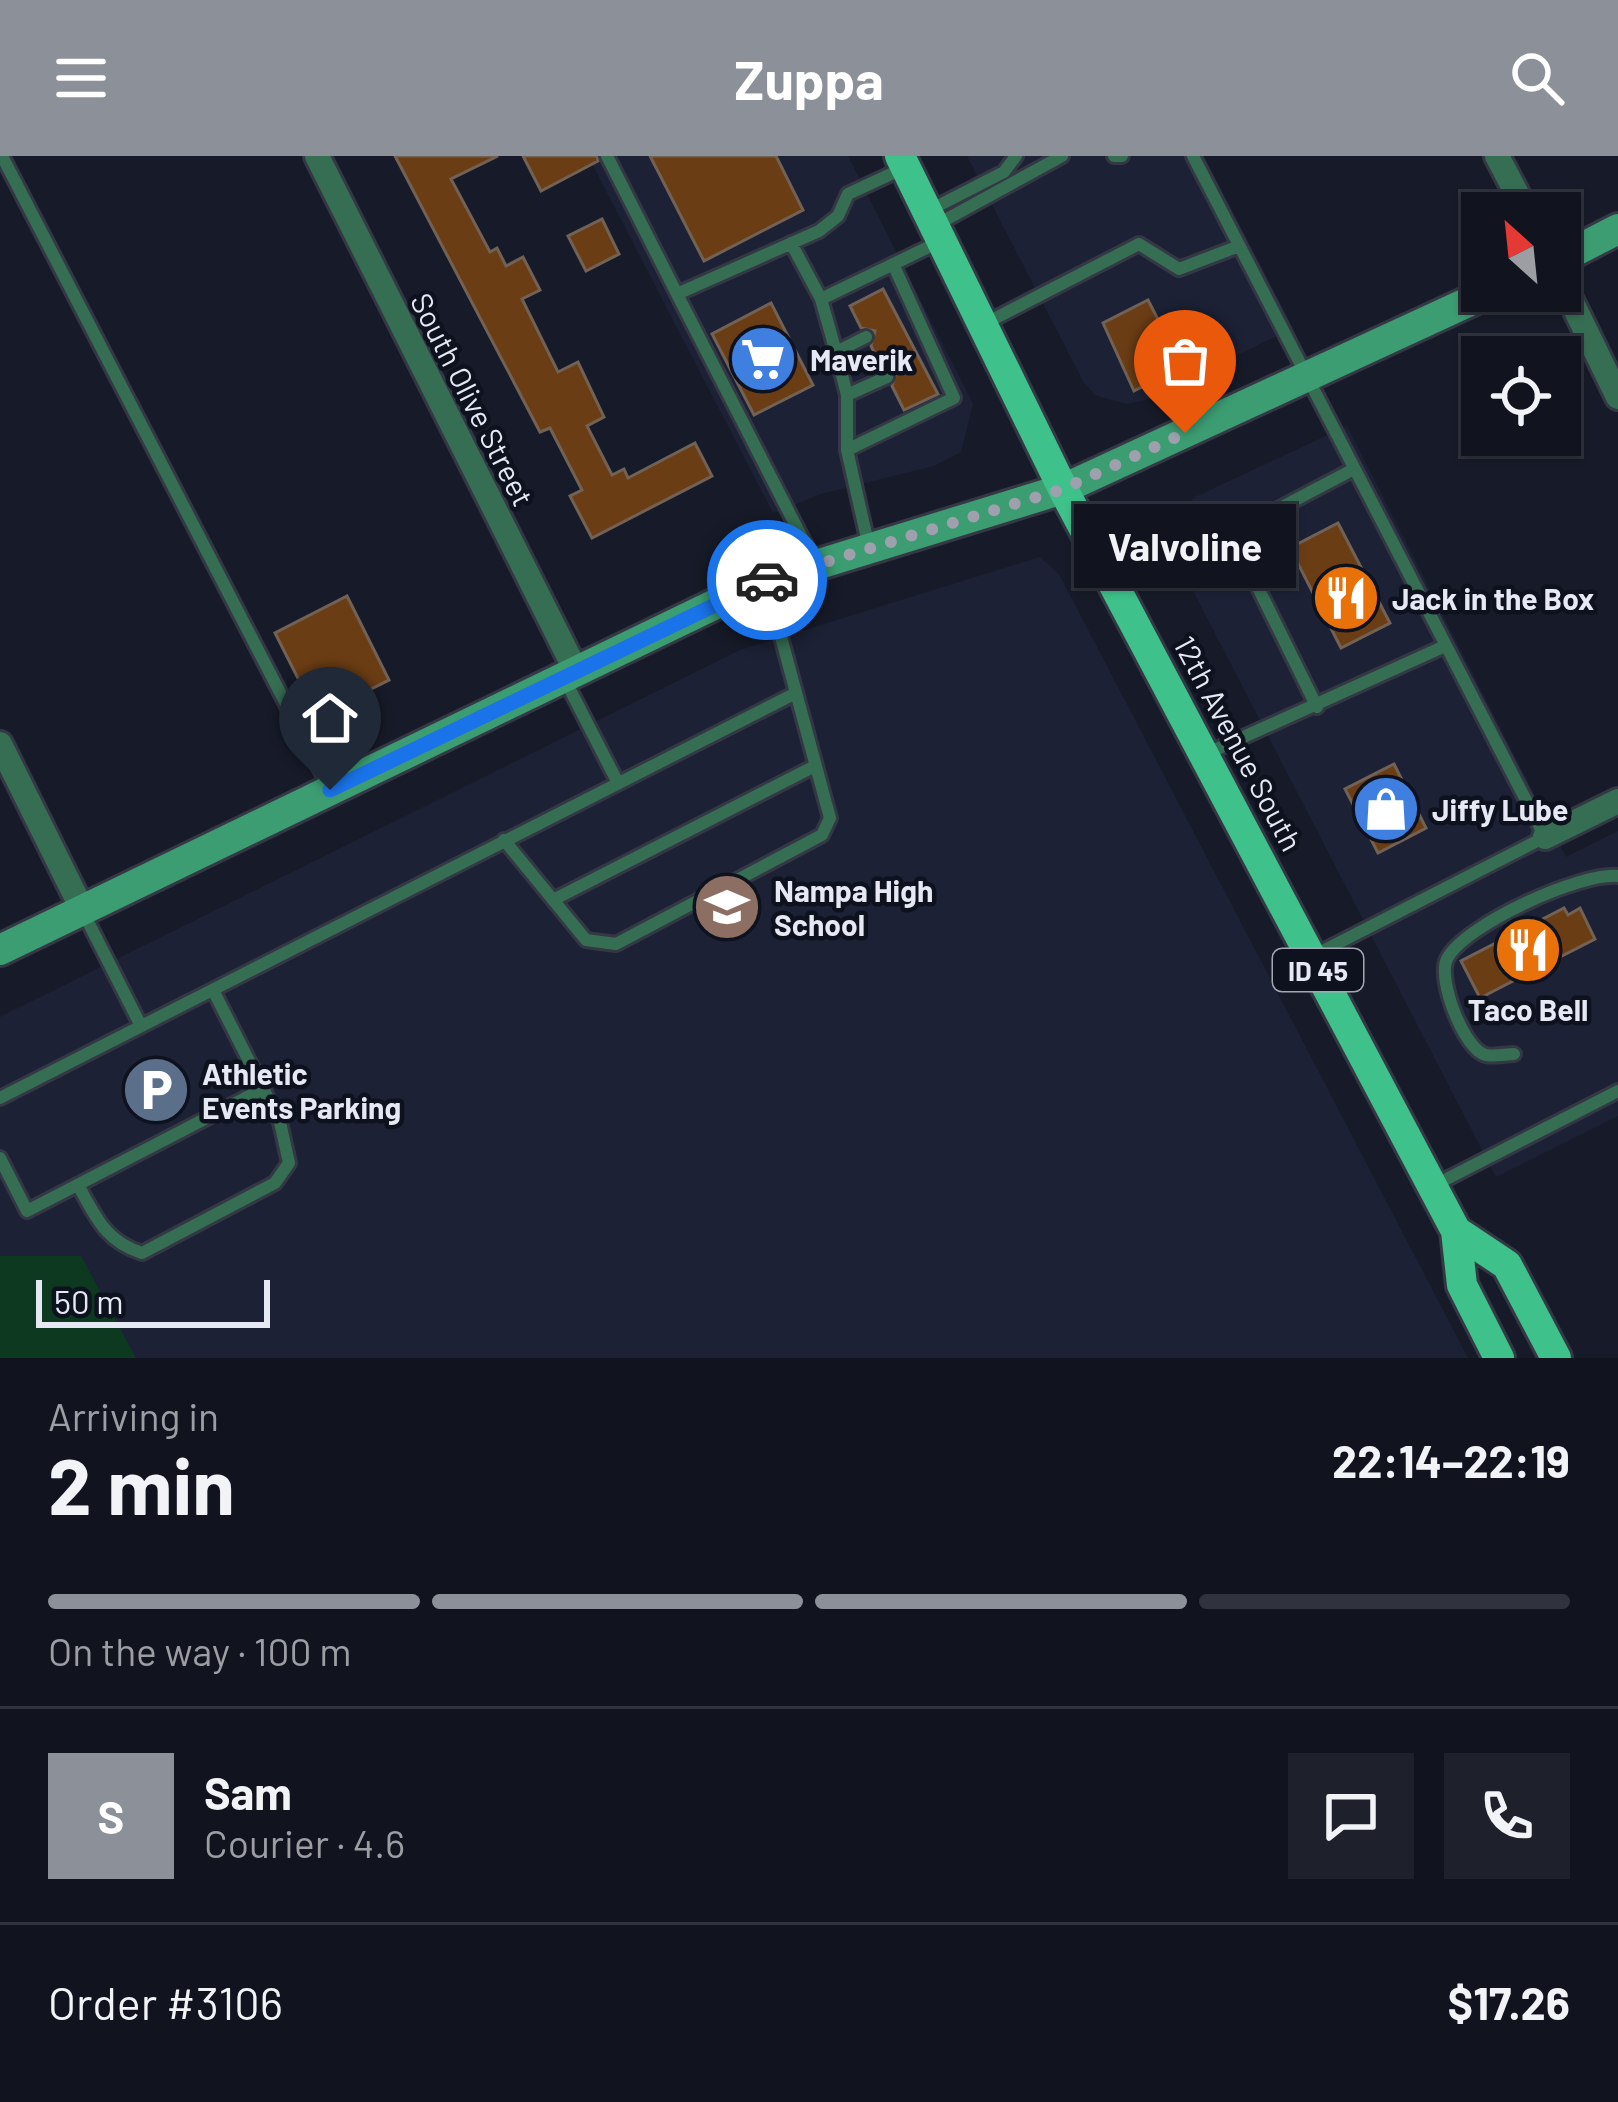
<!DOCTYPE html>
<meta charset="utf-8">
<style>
:root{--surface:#11141f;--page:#1e212c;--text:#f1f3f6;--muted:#9c9ea4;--line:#30333d;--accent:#8c9099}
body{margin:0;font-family:Barlow,sans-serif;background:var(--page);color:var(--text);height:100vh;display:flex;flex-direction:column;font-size:45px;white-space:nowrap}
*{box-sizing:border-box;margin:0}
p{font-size:39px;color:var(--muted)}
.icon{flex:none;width:66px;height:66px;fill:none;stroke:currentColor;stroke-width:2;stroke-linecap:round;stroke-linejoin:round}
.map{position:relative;height:1202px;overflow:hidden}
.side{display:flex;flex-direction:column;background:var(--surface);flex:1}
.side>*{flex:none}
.needle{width:78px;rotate:333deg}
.controls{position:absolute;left:1461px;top:36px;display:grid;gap:24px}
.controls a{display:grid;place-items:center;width:120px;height:120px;border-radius:0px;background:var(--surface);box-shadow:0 3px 9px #0004,0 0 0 3px var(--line);font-size:60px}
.scale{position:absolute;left:36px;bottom:30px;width:234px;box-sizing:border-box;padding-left:12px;border:6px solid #e6e9f4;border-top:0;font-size:33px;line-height:42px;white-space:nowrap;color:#e6e9f4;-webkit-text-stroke:9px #0e121f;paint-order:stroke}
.pin{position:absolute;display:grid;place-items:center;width:102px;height:102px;color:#fff;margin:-123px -51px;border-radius:50% 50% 50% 0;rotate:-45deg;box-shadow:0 0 12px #0007}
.pin .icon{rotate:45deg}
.courier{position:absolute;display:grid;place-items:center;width:120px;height:120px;margin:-60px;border:9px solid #1a73e8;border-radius:50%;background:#fff;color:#222;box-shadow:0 3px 15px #0007}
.bubble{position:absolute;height:84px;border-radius:0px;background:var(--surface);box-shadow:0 3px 9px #0004,0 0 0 3px var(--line);font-size:39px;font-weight:700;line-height:84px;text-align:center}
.overview em{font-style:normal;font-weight:700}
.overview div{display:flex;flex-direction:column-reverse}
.overview{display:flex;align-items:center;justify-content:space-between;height:204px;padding:0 48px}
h1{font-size:78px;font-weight:700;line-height:90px}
.bar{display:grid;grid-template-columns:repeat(4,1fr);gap:18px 12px;align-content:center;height:144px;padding:0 48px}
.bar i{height:15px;border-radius:9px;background:var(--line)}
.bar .on{background:var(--accent)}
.bar p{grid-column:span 4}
.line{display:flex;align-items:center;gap:30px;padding:0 48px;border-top:3px solid var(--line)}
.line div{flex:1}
.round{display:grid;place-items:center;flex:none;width:126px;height:126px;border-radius:0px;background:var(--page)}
header{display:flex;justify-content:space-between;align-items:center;height:156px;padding:0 48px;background:var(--accent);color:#fff;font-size:54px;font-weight:700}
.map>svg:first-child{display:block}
.built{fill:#1c2135}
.green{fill:#0d3921}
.building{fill:#6b3d14;stroke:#726155;stroke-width:3}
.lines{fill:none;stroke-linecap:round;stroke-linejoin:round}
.service-casing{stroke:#343845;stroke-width:18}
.minor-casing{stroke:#343845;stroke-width:30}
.secondary-casing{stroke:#343845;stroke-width:36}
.primary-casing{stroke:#343845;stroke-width:36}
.service{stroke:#366e53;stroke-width:12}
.minor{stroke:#366e53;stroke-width:24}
.secondary{stroke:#3c9d72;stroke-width:30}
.primary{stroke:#3ec18a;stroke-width:30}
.done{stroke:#9ea1ad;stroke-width:12;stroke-dasharray:0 21.6}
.route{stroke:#1a73e8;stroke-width:15}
.labels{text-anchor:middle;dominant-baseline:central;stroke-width:9;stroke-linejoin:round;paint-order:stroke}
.shield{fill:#0e121f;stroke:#a5a8b4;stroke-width:3}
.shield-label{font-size:27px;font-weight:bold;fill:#e6e9f4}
.poi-label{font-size:30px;font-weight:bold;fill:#e6e9f4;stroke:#0e121f;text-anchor:start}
.street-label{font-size:30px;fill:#e6e9f4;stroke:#0e121f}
</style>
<header><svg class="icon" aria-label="menu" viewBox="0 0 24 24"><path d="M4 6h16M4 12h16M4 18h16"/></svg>Zuppa<svg class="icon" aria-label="search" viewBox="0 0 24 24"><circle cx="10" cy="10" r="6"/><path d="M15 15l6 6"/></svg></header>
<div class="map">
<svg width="1618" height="1202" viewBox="0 0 1618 1202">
<rect width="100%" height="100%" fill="#171b29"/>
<path class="built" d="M 588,0 L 848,0 L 973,248 L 961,296 L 934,310 L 821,338 L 773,357 Z
M 967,0 L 1204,0 L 1293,172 L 1143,245 L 1126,248 L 1095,239 L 1083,225 Z
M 1347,270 L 1566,701 L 1618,675 L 1618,960 L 1496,1021 L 1172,394 L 1173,371 L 1193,342 Z
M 1040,401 L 1059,418 L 1468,1202 L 0,1202 L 0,861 L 740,494 Z"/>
<path class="green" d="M 0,1100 L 81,1100 L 136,1202 L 0,1202 Z"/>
<path class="building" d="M 395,0 L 498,0 L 451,23 L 490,96 L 497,92 L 506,110 L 523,101 L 540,134 L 522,143 L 558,216 L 578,206 L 604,261 L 587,270 L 612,319 L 624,313 L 628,322 L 695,287 L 712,320 L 592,382 L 570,340 L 582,334 L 550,272 L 540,276 Z
M 523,0 L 597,0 L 598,5 L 541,35 Z
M 650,0 L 776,0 L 803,54 L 704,105 Z
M 602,63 L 619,98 L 586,115 L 568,80 Z
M 883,133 L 938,238 L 904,254 L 892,230 L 896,216 L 882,212 L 871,190 L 875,175 L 861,172 L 850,150 Z
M 1148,144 L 1182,210 L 1134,235 L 1103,167 Z
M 771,147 L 813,229 L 754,259 L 712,178 Z
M 1338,367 L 1390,467 L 1341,492 L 1290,392 Z
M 347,440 L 389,524 L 317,560 L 275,477 Z
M 1394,608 L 1426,672 L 1378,697 L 1345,633 Z
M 1564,752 L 1568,759 L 1580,752 L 1595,783 L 1480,842 L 1461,805 Z"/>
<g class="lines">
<defs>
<path id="service" d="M 2,0 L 330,633
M 607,0 L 677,138 L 819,75 L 838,60 L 848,38 L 904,12
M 1114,0 L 1122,0
M 1193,0 L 1545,681 L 1311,801
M 928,55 L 1004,16 L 1016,0
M 936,69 L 1062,0
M 791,87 L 821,143 L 836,196 L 847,239 L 847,294 L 869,391
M 677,138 L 816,409
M 821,143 L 939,86
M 984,168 L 1139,88 L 1179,113 L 1239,90
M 836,196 L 866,181
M 847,239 L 887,221
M 847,294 L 954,242 L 893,108
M 564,522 L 618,627
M 1317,551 L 1238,391 L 1259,363 L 1354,313
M 1206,598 L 1445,490
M 504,684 L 586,784 L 616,788 L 822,679 L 830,662 L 781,481 L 761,426
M 553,744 L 815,610
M 82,754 L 141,870
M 1514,898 C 1506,898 1494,901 1486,899 C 1464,894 1437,823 1447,803 C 1464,769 1581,716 1618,720
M 0,942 L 794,538
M 0,1002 L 27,1055 L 263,933
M 78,1029 C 96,1061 105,1085 142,1097 L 275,1027 L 289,1007 L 280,966 L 213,834
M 1433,1030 L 1618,935"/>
<path id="minor" d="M 317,0 L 575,513
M 1497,0 L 1527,57
M 1560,122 L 1618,241
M 0,588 L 82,753
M 1545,681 L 1618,645"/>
<path id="secondary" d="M 1560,103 L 1618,73
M 0,794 L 761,426 L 1063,333 L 1492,135"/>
<path id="primary" d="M 900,0 L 1063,333 L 1456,1075 L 1462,1129 L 1499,1202
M 1456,1075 L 1507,1109 L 1556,1202"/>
</defs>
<use href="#service" class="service-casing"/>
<use href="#minor" class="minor-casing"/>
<use href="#secondary" class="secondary-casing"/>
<use href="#primary" class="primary-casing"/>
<use href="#service" class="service"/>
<use href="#minor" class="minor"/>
<use href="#secondary" class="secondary"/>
<use href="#primary" class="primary"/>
</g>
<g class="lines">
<path class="done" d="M 767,424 L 1063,333 L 1185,277"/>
<path class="route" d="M 330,634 L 767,424"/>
</g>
<defs>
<symbol id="supermarket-disc" viewBox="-11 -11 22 22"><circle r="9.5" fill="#3f7fe0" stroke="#0e121f"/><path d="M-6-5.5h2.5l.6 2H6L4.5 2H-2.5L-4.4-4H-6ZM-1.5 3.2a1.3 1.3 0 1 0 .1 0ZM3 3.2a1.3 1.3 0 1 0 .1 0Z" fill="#fff"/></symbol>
<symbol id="restaurant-disc" viewBox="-11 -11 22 22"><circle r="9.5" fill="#e8710a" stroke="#0e121f"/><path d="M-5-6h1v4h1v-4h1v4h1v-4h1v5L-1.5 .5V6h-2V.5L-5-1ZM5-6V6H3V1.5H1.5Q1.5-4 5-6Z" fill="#fff"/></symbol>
<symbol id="shop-disc" viewBox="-11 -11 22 22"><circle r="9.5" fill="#3f7fe0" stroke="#0e121f"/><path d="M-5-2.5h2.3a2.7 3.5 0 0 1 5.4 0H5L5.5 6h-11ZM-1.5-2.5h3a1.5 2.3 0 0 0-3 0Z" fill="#fff"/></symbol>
<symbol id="school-disc" viewBox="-11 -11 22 22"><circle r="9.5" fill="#8d6e63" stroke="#0e121f"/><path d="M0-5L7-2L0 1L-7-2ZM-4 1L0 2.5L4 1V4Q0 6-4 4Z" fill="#fff"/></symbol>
<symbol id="parking-disc" viewBox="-11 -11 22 22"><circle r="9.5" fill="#5c6f8a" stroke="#0e121f"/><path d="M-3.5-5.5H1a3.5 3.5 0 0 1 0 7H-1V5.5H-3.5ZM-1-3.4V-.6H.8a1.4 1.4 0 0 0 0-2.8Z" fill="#fff"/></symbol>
</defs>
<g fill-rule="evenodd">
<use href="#supermarket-disc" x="725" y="165" width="76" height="76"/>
<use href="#restaurant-disc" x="1308" y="404" width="76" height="76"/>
<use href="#shop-disc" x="1348" y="615" width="76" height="76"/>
<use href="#school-disc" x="689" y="713" width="76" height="76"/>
<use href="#restaurant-disc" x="1490" y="756" width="76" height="76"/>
<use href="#parking-disc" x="118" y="896" width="76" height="76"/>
</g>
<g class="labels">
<rect class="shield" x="1273" y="793" width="90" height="42" rx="9"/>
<g class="shield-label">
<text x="1318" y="814">ID 45</text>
</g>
<g class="poi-label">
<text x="810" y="203">Maverik</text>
<text x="1392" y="442">Jack in the Box</text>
<text x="1432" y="653">Jiffy Lube</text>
<text x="774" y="734">Nampa High<tspan x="774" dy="34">School</tspan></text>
<text x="1528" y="853" text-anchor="middle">Taco Bell</text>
<text x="202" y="917">Athletic<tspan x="202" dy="34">Events Parking</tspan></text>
</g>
<g class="street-label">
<text transform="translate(473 243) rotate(63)">South Olive Street</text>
<text transform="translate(1239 587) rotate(62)">12th Avenue South</text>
</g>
</g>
</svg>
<div class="controls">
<a><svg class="needle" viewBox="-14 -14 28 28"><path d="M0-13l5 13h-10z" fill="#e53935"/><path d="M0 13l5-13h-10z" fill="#9c9ea4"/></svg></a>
<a><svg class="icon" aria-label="locate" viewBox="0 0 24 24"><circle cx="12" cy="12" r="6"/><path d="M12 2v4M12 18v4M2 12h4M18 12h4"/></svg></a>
</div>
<div class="scale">50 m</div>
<div class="pin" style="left:1185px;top:277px;background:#ea580c"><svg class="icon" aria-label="bag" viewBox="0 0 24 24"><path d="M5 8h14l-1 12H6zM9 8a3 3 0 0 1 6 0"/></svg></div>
<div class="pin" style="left:330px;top:634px;background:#1f2937"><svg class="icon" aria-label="home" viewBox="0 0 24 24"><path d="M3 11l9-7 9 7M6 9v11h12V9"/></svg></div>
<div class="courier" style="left:767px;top:424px"><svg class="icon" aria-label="car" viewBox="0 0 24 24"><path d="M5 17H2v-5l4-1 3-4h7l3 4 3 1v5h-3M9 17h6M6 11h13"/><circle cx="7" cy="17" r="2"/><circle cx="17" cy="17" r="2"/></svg></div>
<div class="bubble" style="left:1074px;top:348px;width:222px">Valvoline</div>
</div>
<section class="side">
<div class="overview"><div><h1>2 min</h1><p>Arriving in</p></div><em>22:14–22:19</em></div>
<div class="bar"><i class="on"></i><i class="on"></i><i class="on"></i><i></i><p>On the way · 100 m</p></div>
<div class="line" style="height:216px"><b class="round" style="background:var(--accent);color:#fff">S</b><div><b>Sam</b><p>Courier · 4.6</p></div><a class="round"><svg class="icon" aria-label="chat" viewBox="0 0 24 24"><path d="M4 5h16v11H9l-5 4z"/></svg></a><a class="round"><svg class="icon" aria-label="phone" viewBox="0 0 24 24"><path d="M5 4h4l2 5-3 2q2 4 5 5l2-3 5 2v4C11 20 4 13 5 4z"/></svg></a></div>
<div class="line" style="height:156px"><div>Order #3106</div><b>$17.26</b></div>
</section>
